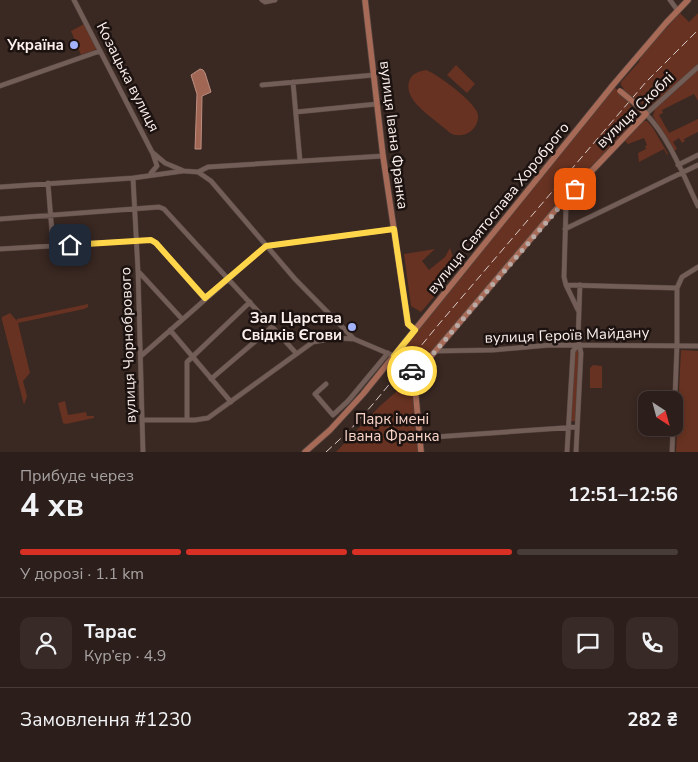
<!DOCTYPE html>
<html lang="uk">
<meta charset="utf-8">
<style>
:root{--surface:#2c1e1a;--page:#382b27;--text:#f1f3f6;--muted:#a6a2a2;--line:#483c39;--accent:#d93025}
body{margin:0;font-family:"Nunito Sans",sans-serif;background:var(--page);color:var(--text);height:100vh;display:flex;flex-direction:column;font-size:19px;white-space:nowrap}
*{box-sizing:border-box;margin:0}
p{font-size:16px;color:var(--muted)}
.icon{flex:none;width:28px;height:28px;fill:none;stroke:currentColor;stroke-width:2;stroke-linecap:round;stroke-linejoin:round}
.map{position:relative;height:452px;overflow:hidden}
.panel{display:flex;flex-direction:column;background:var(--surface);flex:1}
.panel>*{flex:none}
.needle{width:32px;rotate:144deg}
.buttons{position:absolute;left:638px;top:391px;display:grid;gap:10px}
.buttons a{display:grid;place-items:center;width:45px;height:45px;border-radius:10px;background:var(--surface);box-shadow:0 2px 8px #0003,0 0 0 1px var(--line);font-size:25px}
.pin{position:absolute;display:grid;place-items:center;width:42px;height:42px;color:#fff;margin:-21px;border-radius:10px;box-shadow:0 2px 8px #0006}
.courier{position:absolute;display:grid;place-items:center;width:50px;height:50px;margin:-25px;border:4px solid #ffd54a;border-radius:50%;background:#fff;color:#222;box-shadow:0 1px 6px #0007}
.overview em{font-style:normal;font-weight:700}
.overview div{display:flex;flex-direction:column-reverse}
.overview{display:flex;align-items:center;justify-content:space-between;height:85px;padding:0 20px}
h1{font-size:32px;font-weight:700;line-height:38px}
.bar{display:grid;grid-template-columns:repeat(4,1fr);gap:8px 5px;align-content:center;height:60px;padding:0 20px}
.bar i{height:6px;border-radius:4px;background:var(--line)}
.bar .current{background:var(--accent)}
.bar p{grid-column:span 4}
.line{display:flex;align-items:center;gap:12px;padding:0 20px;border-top:1px solid var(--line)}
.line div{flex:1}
.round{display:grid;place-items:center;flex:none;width:52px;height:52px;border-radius:10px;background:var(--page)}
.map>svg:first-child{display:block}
.green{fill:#673221}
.water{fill:#a16654;stroke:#bd8f82}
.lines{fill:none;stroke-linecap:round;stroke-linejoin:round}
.minor-casing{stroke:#564641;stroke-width:5.5}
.major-casing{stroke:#564641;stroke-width:7}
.minor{stroke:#725d57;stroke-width:4.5}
.major{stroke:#a76a57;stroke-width:5.5}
.rail{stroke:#d9cbc7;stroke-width:1;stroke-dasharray:8 4;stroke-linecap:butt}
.major-bridge-casing{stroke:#564641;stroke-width:7;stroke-linecap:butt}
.major-bridge{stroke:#a76a57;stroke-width:5.5}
.done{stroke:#b9aaa5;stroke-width:5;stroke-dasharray:0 9}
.route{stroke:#ffd54a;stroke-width:6}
.poi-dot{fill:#a2b2fd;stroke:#1c1311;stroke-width:2}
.labels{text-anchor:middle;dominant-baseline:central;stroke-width:5;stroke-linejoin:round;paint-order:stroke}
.poi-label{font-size:15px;font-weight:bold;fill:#fdf0ec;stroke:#1c1311;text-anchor:end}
.street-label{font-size:15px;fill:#fdf0ec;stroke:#1c1311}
.park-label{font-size:15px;fill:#f8d3c7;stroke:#1c1311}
</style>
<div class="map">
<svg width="698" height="452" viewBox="0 0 698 452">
<rect width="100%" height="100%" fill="#3a2822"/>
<path class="green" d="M 680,13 L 689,22 L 698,13 L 698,101 L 694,94 L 662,110 L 663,113 L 659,115 L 669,133 L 698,119 L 698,132 L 684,139 L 685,141 L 682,143 L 679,138 L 673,142 L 677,149 L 674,151 L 653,116 L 655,109 L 681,86 L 678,83 L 648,108 L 636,99 L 630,105 L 638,112 L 637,119 L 563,199 L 413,374 L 397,355 L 613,86 L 621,93 L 624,89 L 621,85 L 621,82 L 639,62 L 641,56 Z
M 84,24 L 97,49 L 81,55 L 71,31 Z
M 456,65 L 475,84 L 467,93 L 447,75 Z
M 426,70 C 437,74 477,103 478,115 C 479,127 468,137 456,135 C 451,135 447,130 443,127 C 431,116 401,99 410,79 C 413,73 420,71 426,70 Z
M 644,121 L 647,121 L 653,128 L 668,154 L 667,155 L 664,149 L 639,162 L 638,153 L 646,149 L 645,146 L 647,145 L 644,138 L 628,144 L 624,140 Z
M 450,248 L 457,270 L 421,312 L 411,306 L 404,254 L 435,249 L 422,261 L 429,270 L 445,257 Z
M 88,304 L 88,307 L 84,309 L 18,323 L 30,373 L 23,381 L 27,396 L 24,405 L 2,320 L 2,317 L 10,313 L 17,321 L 17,319 Z
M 681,350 L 698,351 L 698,452 L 676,452 Z
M 575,351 L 580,351 L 575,421 L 571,421 Z
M 593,365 L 602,366 L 602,388 L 590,388 L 590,368 Z
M 412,378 L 418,452 L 336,452 L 380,406 Z
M 65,401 L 68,415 L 86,412 L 87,416 L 94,416 L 94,418 L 66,424 L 63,423 L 58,403 Z"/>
<path class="water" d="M 200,69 L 203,70 L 205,73 L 211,92 L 202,96 L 201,149 L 195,149 L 197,94 L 191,75 Z"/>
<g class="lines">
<defs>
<path id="minor" d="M 74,0 L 152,152 L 165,163 L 184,171 L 198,172 L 211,181 L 295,279 L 354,339 L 394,356
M 262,0 L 265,2 L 275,0
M 670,0 L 678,11
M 698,67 L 646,114 C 670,139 683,175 698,206
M 293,82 L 300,161
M 262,85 L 374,75
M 0,86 L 100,51
M 296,112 L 377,104
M 678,165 L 698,155
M 198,172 L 208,167 L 383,156
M 151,173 L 157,166 L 153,154
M 133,178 L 138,271 L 143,452
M 48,183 L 53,245
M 0,187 L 133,178 L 183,171
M 563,201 L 566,207 L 564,277 L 566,285 L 578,310
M 0,219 L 159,207 L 164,209 L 296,353
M 565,229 L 698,165
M 0,249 L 151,240 L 156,243 L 205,299
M 138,271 L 182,319
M 566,285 L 677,288
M 170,330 L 231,402
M 437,351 L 493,350 L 550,345 L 698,346
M 141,356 L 266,246 L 394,229
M 211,379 L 272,327
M 326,384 L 315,394 L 333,415 L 348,401 L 388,353
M 143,420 L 195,420 L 208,418 L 313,342 L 336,338 L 354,339
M 187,420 L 187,362 L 250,302
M 674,421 L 677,345 L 677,288 L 682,277 L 698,267
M 420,438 L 577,427
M 567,452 L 573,351 L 578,345
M 576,452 L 581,353 L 578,339 L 580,285
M 672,452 L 673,428"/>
<path id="major" d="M 365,0 L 383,156 L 408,324 L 415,330
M 394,356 L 408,366 L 414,376 L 421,452
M 414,376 L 563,201 L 646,114 L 637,105
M 305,452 L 330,430 L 363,394 L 613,85 L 666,23 L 688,0"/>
</defs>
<use href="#minor" class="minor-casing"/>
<use href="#major" class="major-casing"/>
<use href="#minor" class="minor"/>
<use href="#major" class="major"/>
<path class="rail" d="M 326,452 L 350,430 L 373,404 L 439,324 L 646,82 L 698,30"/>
<defs>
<path id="major-bridge" d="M 620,91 L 637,105"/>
</defs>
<use href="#major-bridge" class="major-bridge-casing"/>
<use href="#major-bridge" class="major-bridge"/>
</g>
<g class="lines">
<path class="done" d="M 412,371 L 414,376 L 575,189"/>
<path class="route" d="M 70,245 L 151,240 L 156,243 L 205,298 L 266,246 L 394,229 L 408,324 L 415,330 L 394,356 L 405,362 L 412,371"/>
</g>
<g class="poi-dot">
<circle cx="74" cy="45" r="5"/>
<circle cx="352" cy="327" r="5"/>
</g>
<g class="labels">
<g class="poi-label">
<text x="64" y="45">Україна</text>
<text x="342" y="318">Зал Царства<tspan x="342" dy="17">Свідків Єгови</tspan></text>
</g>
<g class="street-label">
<text transform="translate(128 77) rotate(63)">Козацька вулиця</text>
<text transform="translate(635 110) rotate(-44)">вулиця Скоблі</text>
<text transform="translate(394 135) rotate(83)">вулиця Івана Франка</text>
<text transform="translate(498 208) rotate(-51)">вулиця Святослава Хороброго</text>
<text transform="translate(567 335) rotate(-2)">вулиця Героїв Майдану</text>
<text transform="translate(128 345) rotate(-92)">вулиця Чорнобрового</text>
</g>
<g class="park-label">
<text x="392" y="419">Парк імені<tspan x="392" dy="17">Івана Франка</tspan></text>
</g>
</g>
</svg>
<div class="buttons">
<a><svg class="needle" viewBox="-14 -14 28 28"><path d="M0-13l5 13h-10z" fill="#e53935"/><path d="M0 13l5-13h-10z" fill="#a6a2a2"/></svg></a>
</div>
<div class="pin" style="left:575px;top:189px;background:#ea580c"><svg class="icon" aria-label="bag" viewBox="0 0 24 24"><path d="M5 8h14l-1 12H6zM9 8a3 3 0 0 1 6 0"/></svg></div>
<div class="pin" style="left:70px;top:245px;background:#1f2937"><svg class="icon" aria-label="home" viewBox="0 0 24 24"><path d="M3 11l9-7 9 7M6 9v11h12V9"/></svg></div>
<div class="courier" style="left:412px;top:371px"><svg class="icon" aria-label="car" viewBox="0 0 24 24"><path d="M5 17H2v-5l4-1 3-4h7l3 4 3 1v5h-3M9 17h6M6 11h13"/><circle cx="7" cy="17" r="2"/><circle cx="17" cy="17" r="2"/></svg></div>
</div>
<section class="panel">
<div class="overview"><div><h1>4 хв</h1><p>Прибуде через</p></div><em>12:51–12:56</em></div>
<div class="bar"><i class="current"></i><i class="current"></i><i class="current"></i><i></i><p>У дорозі · 1.1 km</p></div>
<div class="line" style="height:90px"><a class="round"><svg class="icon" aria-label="person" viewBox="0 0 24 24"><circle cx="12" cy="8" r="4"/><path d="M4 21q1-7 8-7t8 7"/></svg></a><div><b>Тарас</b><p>Кур’єр · 4.9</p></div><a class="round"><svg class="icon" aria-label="chat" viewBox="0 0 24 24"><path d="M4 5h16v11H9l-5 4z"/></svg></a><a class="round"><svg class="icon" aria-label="phone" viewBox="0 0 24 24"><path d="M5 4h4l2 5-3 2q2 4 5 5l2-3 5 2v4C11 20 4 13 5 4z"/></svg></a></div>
<div class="line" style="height:65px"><div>Замовлення #1230</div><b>282 ₴</b></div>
</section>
